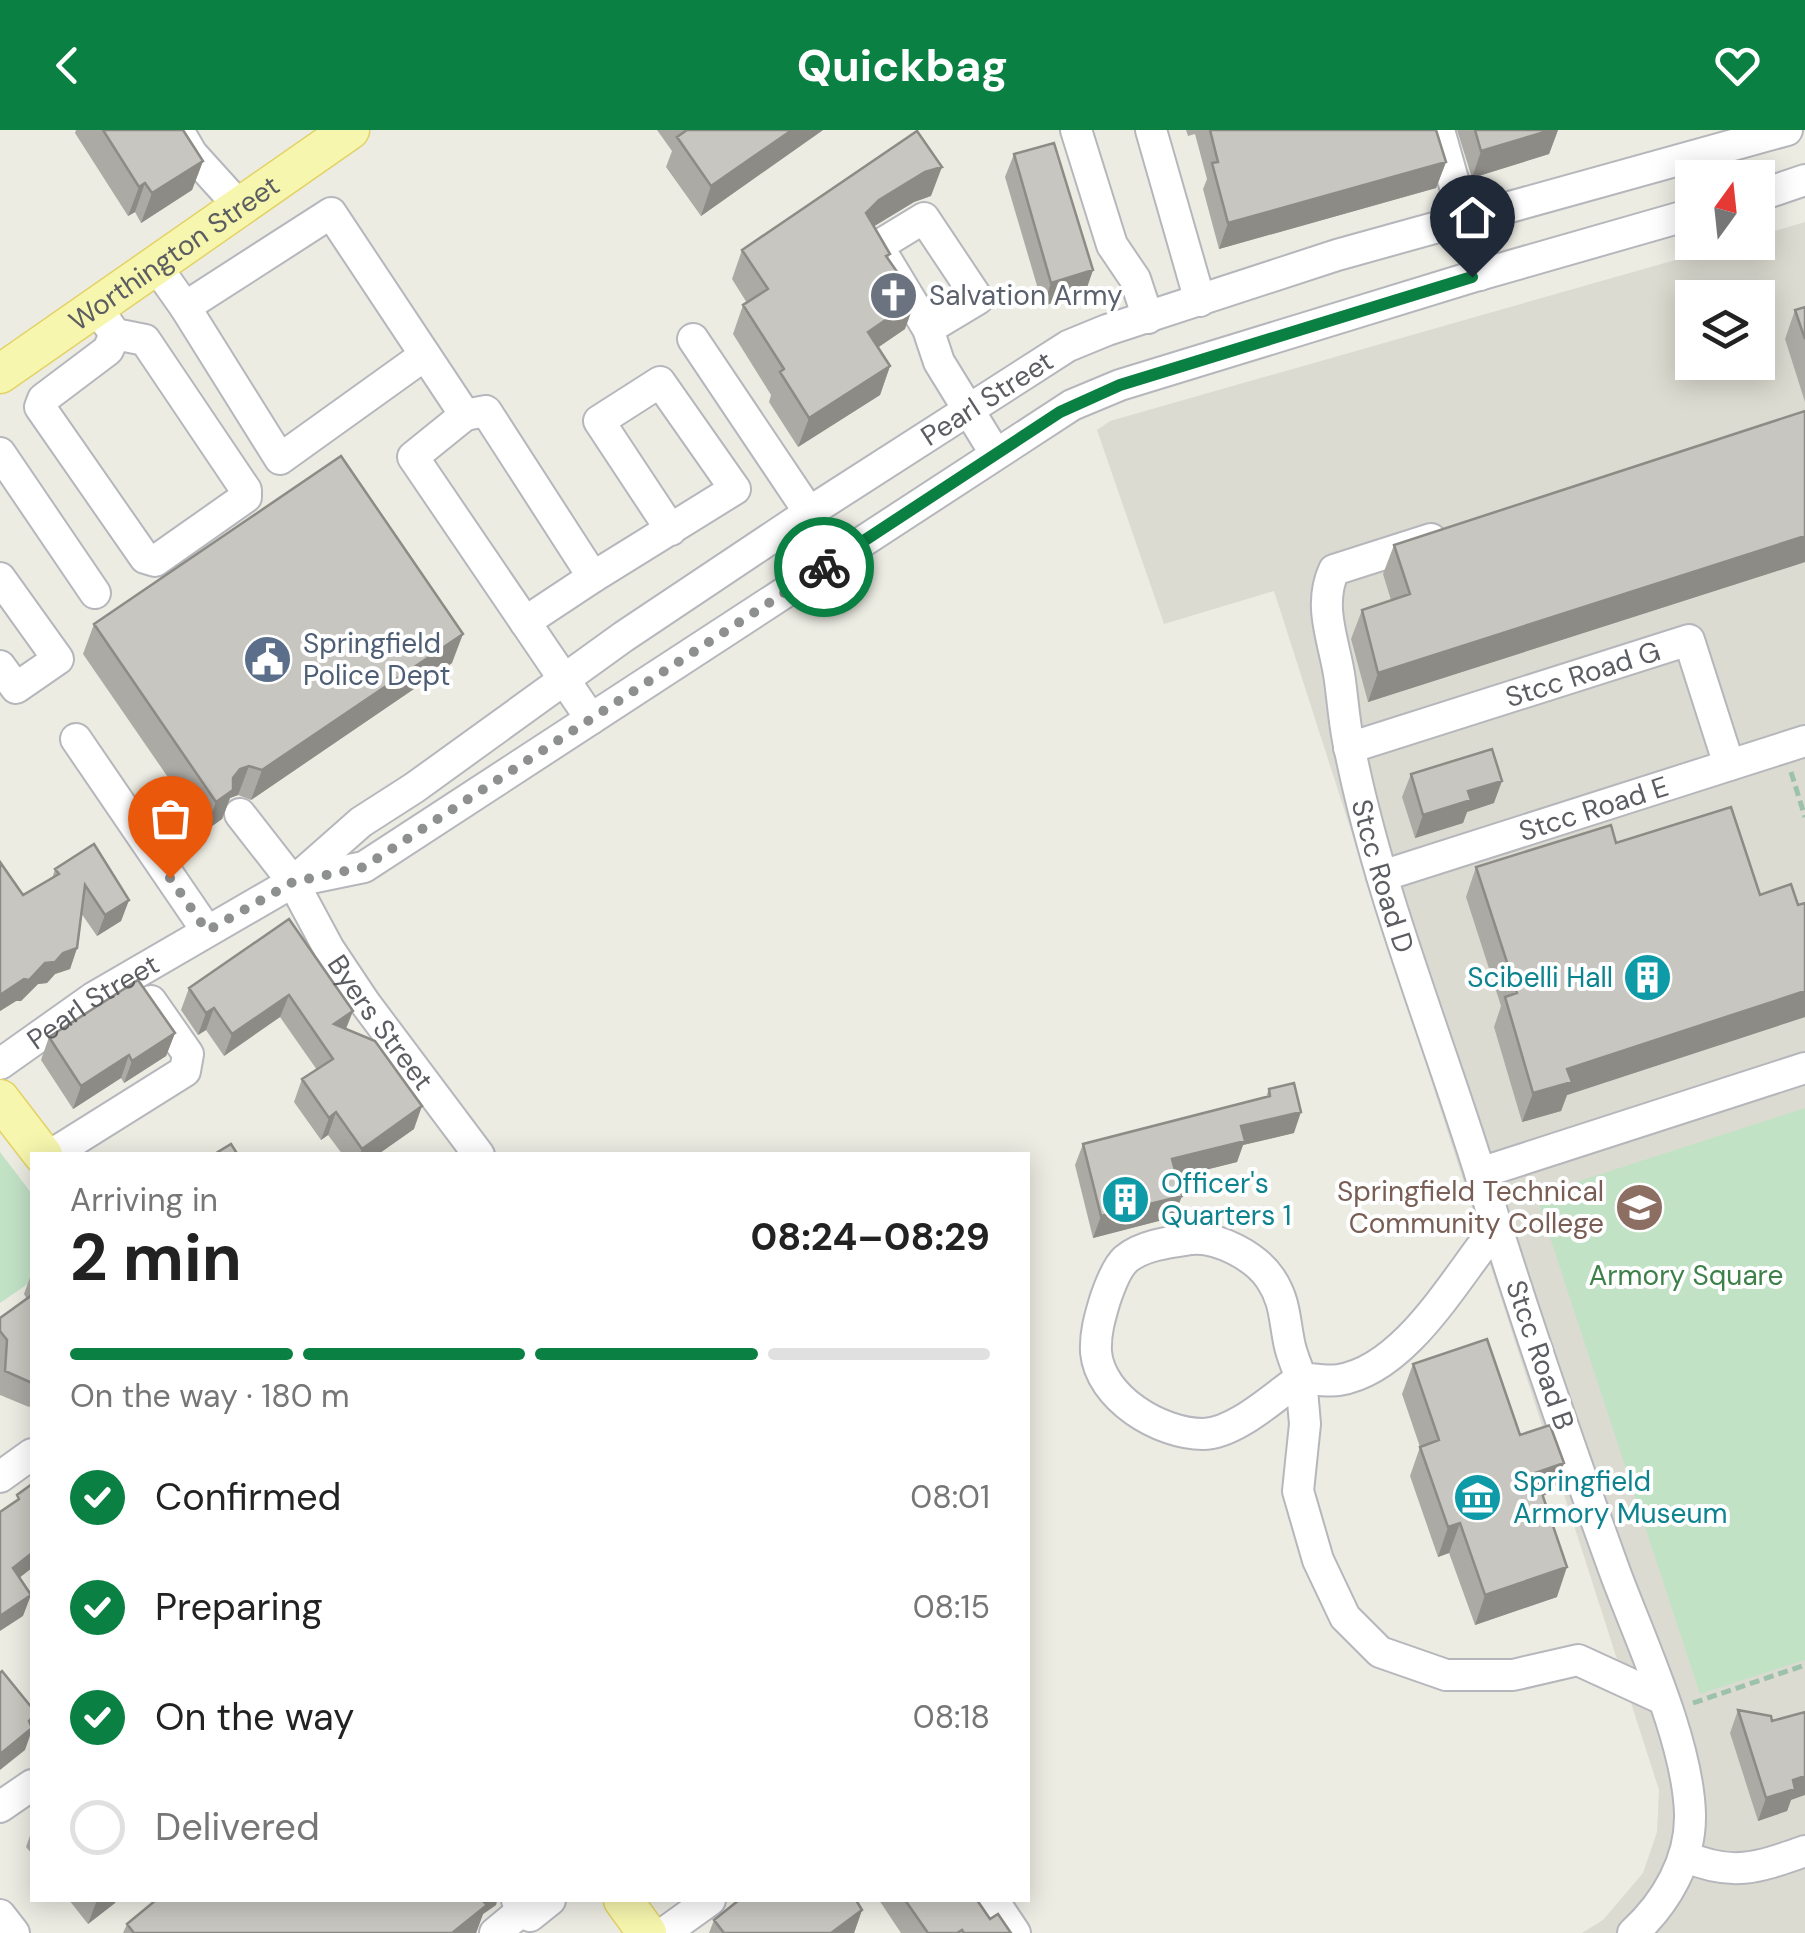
<!DOCTYPE html>
<meta charset="utf-8">
<style>
:root{--surface:#fff;--page:#f2f2f2;--text:#222;--muted:#767676;--line:#e0e0e0;--accent:#0b8043}
body{margin:0;font-family:"DM Sans",sans-serif;background:var(--page);color:var(--text);height:100vh;display:flex;flex-direction:column;font-size:38px;white-space:nowrap}
*{box-sizing:border-box;margin:0}
p{font-size:32px;color:var(--muted)}
.icon{flex:none;width:55px;height:55px;fill:none;stroke:currentColor;stroke-width:2;stroke-linecap:round;stroke-linejoin:round}
.map{position:relative;flex:1;overflow:hidden}
.side{position:absolute;left:30px;top:1022px;width:1000px;height:750px;display:flex;flex-direction:column;background:var(--surface);border-radius:0px;box-shadow:0 5px 25px #0003}
.side>*{flex:none}
.needle{width:65px;rotate:15deg}
.tools{position:absolute;left:1675px;top:30px;display:grid;gap:20px}
.tools a{display:grid;place-items:center;width:100px;height:100px;border-radius:0px;background:var(--surface);box-shadow:0 5px 25px #0003;font-size:50px}
.pin{position:absolute;display:grid;place-items:center;width:85px;height:85px;color:#fff;margin:-102px -42px;border-radius:50% 50% 50% 0;rotate:-45deg;box-shadow:0 0 10px #0007}
.pin .icon{rotate:45deg}
.courier{position:absolute;display:grid;place-items:center;width:100px;height:100px;margin:-50px;border:8px solid #0b8043;border-radius:50%;background:#fff;color:#222;box-shadow:0 2px 12px #0007}
.headline em{font-style:normal;font-weight:700}
.headline div{display:flex;flex-direction:column-reverse}
.headline{display:flex;align-items:center;justify-content:space-between;height:170px;padding:0 40px}
h1{font-size:65px;font-weight:700;line-height:75px}
.bar{display:grid;grid-template-columns:repeat(4,1fr);gap:15px 10px;align-content:center;height:120px;padding:0 40px}
.bar i{height:12px;border-radius:8px;background:var(--line)}
.bar .active{background:var(--accent)}
.bar p{grid-column:span 4}
ol{padding:0 40px;list-style:none}
li{display:flex;align-items:center;gap:30px;height:110px}
li p{margin-inline-start:auto}
li .icon{padding:10px;border-radius:50%;background:var(--accent);color:#fff;stroke-width:4}
li:last-child{color:var(--muted)}
li i{width:55px;height:55px;border:5px solid var(--line);border-radius:50%}
header{display:flex;justify-content:space-between;align-items:center;height:130px;padding:0 40px;background:var(--accent);color:#fff;font-size:45px;font-weight:700}
.map>svg:first-child{display:block}
.education{fill:#dcdbd1;fill-rule:evenodd}
.green{fill:#c2e2c6}
.lines{fill:none;stroke-linecap:round;stroke-linejoin:round}
.minor-casing{stroke:#b5b7bc;stroke-width:34}
.major-casing{stroke:#e3d265;stroke-width:41}
.path{stroke:#9cc2ac;stroke-width:5;stroke-dasharray:10 5;stroke-linecap:butt}
.minor{stroke:#fff;stroke-width:30}
.major{stroke:#f7f6ae;stroke-width:38}
.wall{fill:#acaaa5}
.shaded-wall{fill:#8c8b86}
.building{fill:#c8c6c0;stroke:#8c8b86;stroke-width:2.5}
.done{stroke:#8e8f8f;stroke-width:10;stroke-dasharray:0 18}
.route{stroke:#0b8043;stroke-width:12}
.labels{text-anchor:middle;dominant-baseline:central;stroke-width:8;stroke-linejoin:round;paint-order:stroke}
.street-label{font-size:28px;fill:#5b5d62;stroke:#fff}
.worship-label{font-size:28px;fill:#5b616d;stroke:#fff;text-anchor:start}
.service-label{font-size:28px;fill:#4e5e75;stroke:#fff;text-anchor:start}
.culture-label{font-size:28px;fill:#0d838f;stroke:#fff;text-anchor:start}
.education-label{font-size:28px;fill:#785e54;stroke:#fff;text-anchor:end}
.park-label{font-size:28px;fill:#3d8049;stroke:#fff}
</style>
<header><svg class="icon" aria-label="back" viewBox="0 0 24 24"><path d="M15 5l-7 7 7 7"/></svg>Quickbag<svg class="icon" aria-label="heart" viewBox="0 0 24 24"><path d="M12 20l-8-8c-3-5 5-10 8-4 3-6 11-1 8 4z"/></svg></header>
<div class="map">
<svg width="1805" height="1803" viewBox="0 0 1805 1803">
<rect width="100%" height="100%" fill="#ecece3"/>
<path class="education" d="M 1805,92 L 1805,1803 L 1582,1803 L 1603,1790 L 1643,1743 L 1657,1702 L 1659,1660 L 1274,461 L 1164,494 L 1097,300 L 1110,291 L 1735,113 L 1758,112 L 1758,106 ZM 1692,168 L 1758,168 L 1758,232 L 1692,232 Z"/>
<path class="green" d="M 1805,978 L 1805,1530 L 1700,1564 L 1536,1065 Z
M 0,1022 L 32,1064 L 32,1151 L 0,1173 Z"/>
<g class="lines">
<defs>
<g id="minor">
<path d="M 178,0 L 192,24 L 240,77"/>
<path d="M 1076,0 L 1112,115 L 1135,149 L 1148,188"/>
<path d="M 1151,0 L 1200,171"/>
<path d="M 1439,0 L 1480,145"/>
<path d="M 1758,66 L 1805,50"/>
<path d="M 156,136 L 185,177 L 331,83 L 465,285 L 413,327 L 591,589"/>
<path d="M 96,177 L 115,204 L 145,210 L 246,360 L 246,367 L 155,431 L 145,428 L 40,277 L 43,269 L 108,220 L 115,204"/>
<path d="M 185,177 L 280,329 L 425,225"/>
<path d="M 928,199 L 978,169 L 924,88 L 878,116 L 928,199 L 939,232 L 995,323"/>
<path d="M 693,209 L 809,382"/>
<path d="M 465,285 L 486,281 L 593,447 L 735,359 L 660,252 L 599,291 L 671,400"/>
<path d="M 0,323 L 95,463"/>
<path id="s1" d="M 1431,409 L 1334,440 C 1318,475 1333,508 1339,544 C 1343,569 1344,595 1350,620 C 1379,764 1436,902 1480,1043"/>
<path d="M 0,448 L 58,529 L 16,558 L 0,536"/>
<path d="M 525,492 L 593,447"/>
<path d="M 76,609 L 207,801"/>
<path id="s2" d="M 1349,618 L 1689,510 L 1729,635"/>
<path id="s3" d="M 240,684 L 293,752 L 329,819 L 365,873 L 479,1025"/>
<path id="s4" d="M 1382,746 L 1805,611"/>
<path d="M 296,751 L 364,737 L 1072,275 L 1120,255 L 1472,147 L 1692,84"/>
<path id="s5" d="M 0,934 L 93,868 L 293,752 L 361,692 L 414,658 L 623,507 L 822,374 L 1068,216 L 1107,200 L 1337,125 L 1787,0"/>
<path d="M 51,1025 L 185,941 L 188,924 L 151,871"/>
<path d="M 1497,1097 C 1456,1146 1407,1239 1339,1250 C 1328,1252 1313,1249 1301,1248 C 1297,1237 1291,1224 1289,1212 C 1284,1187 1285,1170 1270,1148 C 1255,1126 1217,1106 1191,1109 C 1170,1112 1143,1115 1126,1129 C 1116,1138 1109,1158 1105,1170 C 1100,1187 1095,1203 1096,1222 C 1100,1268 1160,1304 1203,1304 C 1235,1304 1275,1266 1301,1248 L 1305,1294 L 1298,1361 L 1318,1430 L 1345,1487 L 1380,1522 L 1446,1545 L 1513,1545 L 1578,1530 L 1663,1569"/>
<path d="M 0,1347 L 32,1324"/>
<path d="M 0,1677 L 32,1655"/>
<path d="M 1684,1726 C 1732,1747 1757,1738 1805,1721"/>
<path d="M 517,1770 L 530,1786 L 550,1770"/>
<path d="M 993,1770 L 1015,1803"/>
<path d="M 0,1785 L 14,1803"/>
<path d="M 495,1803 L 524,1779"/>
<path d="M 664,1803 L 710,1770"/>
<path d="M 1633,1803 C 1666,1773 1691,1730 1690,1684 C 1688,1612 1642,1514 1616,1445 C 1568,1313 1521,1178 1480,1043 L 1805,938"/>
</g>
<g id="major">
<path id="s6" d="M 0,244 L 350,0"/>
<path d="M 0,969 L 43,1025"/>
<path d="M 623,1770 L 647,1803"/>
</g>
</defs>
<use href="#minor" class="minor-casing"/>
<use href="#major" class="major-casing"/>
<path class="path" d="M 1791,642 L 1805,687
M 1693,1573 L 1805,1535"/>
<use href="#minor" class="minor"/>
<use href="#major" class="major"/>
</g>
<path class="wall" d="M 76,0 L 183,0 L 203,31 L 192,60 L 141,93 L 135,82 L 128,86 L 75,3 Z
M 657,0 L 823,0 L 701,86 L 666,37 L 672,21 Z
M 1186,0 L 1436,0 L 1446,32 L 1436,58 L 1219,119 L 1203,59 L 1207,49 L 1195,4 L 1188,6 Z
M 1457,0 L 1558,0 L 1549,24 L 1472,48 Z
M 1014,24 L 1093,140 L 1085,163 L 1043,176 L 1005,47 Z
M 931,66 L 914,72 L 874,96 L 890,124 L 888,128 L 905,199 L 878,217 L 890,236 L 880,265 L 798,317 L 769,272 L 771,265 L 733,204 L 743,175 L 747,173 L 732,149 L 742,120 Z
M 1805,177 L 1805,272 L 1785,209 L 1795,180 Z
M 1805,281 L 1805,432 L 1368,572 L 1351,509 L 1362,480 L 1391,470 L 1383,444 L 1394,415 Z
M 94,494 L 452,533 L 251,670 L 238,665 L 230,668 L 222,689 L 205,701 L 83,524 Z
M 1411,644 L 1494,673 L 1467,682 L 1463,693 L 1415,708 L 1402,667 Z
M 1616,713 L 1760,765 L 1798,775 L 1805,773 L 1805,887 L 1567,965 L 1561,981 L 1522,992 L 1494,897 L 1501,876 L 1466,767 L 1476,737 Z
M 0,732 L 23,765 L 52,749 L 55,739 L 129,770 L 121,791 L 97,806 L 81,783 L 77,818 L 70,839 L 55,844 L 47,853 L 38,854 L 21,871 L 16,871 L 0,881 Z
M 289,789 L 353,881 L 346,899 L 414,999 L 377,1025 L 343,1025 L 328,1005 L 321,1010 L 294,972 L 302,949 L 317,940 L 280,887 L 224,926 L 206,900 L 198,905 L 181,880 L 189,858 Z
M 175,903 L 166,926 L 124,953 L 121,948 L 73,979 L 41,930 L 49,907 Z
M 1269,959 L 1294,1003 L 1243,1015 L 1237,1032 L 1177,1047 L 1174,1087 L 1093,1108 L 1075,1035 L 1083,1014 L 1266,967 Z
M 32,1142 L 32,1275 L 29,1277 L 0,1265 L 0,1188 L 27,1169 L 24,1164 Z
M 1413,1234 L 1564,1333 L 1553,1362 L 1543,1366 L 1557,1467 L 1475,1495 L 1449,1423 L 1438,1427 L 1410,1346 L 1420,1317 L 1402,1264 Z
M 1738,1580 L 1791,1670 L 1787,1681 L 1758,1691 L 1730,1603 Z
M 32,1700 L 32,1724 L 26,1717 Z
M 69,1770 L 116,1770 L 115,1773 L 88,1794 Z
M 156,1770 L 497,1770 L 496,1775 L 483,1784 L 476,1803 L 123,1803 L 127,1794 Z
M 879,1770 L 977,1770 L 990,1789 L 1011,1803 L 901,1803 Z
M 858,1773 L 862,1780 L 854,1803 L 709,1803 L 714,1790 Z"/>
<path class="shaded-wall" d="M 792,0 L 823,0 L 701,86 L 711,56 Z
M 1551,0 L 1558,0 L 1549,24 L 1472,48 L 1481,21 Z
M 203,31 L 192,60 L 141,93 L 152,63 Z
M 1446,32 L 1436,58 L 1219,119 L 1228,93 Z
M 942,37 L 931,66 L 914,72 L 868,100 L 866,83 L 879,70 L 925,42 Z
M 145,53 L 135,82 L 128,86 L 139,57 Z
M 1093,140 L 1085,163 L 1043,176 L 1051,153 Z
M 916,169 L 905,199 L 857,232 L 868,202 Z
M 890,236 L 880,265 L 798,317 L 809,288 Z
M 1805,406 L 1805,432 L 1368,572 L 1378,543 Z
M 463,504 L 452,533 L 251,670 L 262,640 Z
M 249,636 L 238,665 L 230,668 L 222,689 L 205,701 L 216,672 L 240,639 Z
M 1502,651 L 1494,673 L 1467,682 L 1463,693 L 1415,708 L 1423,685 L 1468,661 Z
M 129,770 L 121,791 L 97,806 L 105,785 Z
M 77,818 L 70,839 L 55,844 L 47,853 L 38,854 L 21,871 L 16,871 L 0,881 L 0,865 L 45,833 L 63,823 Z
M 1805,861 L 1805,887 L 1567,965 L 1561,981 L 1522,992 L 1533,963 L 1567,939 Z
M 289,865 L 280,887 L 224,926 L 232,904 Z
M 214,878 L 206,900 L 198,905 L 206,883 Z
M 353,881 L 344,903 L 334,894 Z
M 175,903 L 166,926 L 124,953 L 132,931 Z
M 129,925 L 121,948 L 73,979 L 81,956 Z
M 422,976 L 414,999 L 377,1025 L 360,1025 L 362,1019 Z
M 336,982 L 328,1005 L 321,1010 L 329,988 Z
M 1301,982 L 1294,1003 L 1243,1015 L 1237,1032 L 1165,1050 L 1172,1029 L 1241,996 Z
M 1182,1066 L 1174,1087 L 1093,1108 L 1101,1086 Z
M 1564,1333 L 1553,1362 L 1524,1372 L 1535,1343 Z
M 1460,1393 L 1449,1423 L 1438,1427 L 1448,1397 Z
M 32,1423 L 32,1438 L 5,1459 L 13,1438 Z
M 1567,1437 L 1557,1467 L 1475,1495 L 1485,1465 Z
M 31,1465 L 23,1486 L 0,1501 L 0,1486 Z
M 32,1588 L 32,1600 L 25,1620 L 0,1640 L 0,1624 Z
M 1805,1646 L 1805,1665 L 1791,1670 L 1787,1681 L 1758,1691 L 1766,1668 L 1793,1650 Z
M 97,1770 L 116,1770 L 115,1773 L 88,1794 Z
M 478,1770 L 497,1770 L 496,1775 L 483,1784 L 476,1803 L 452,1803 Z
M 862,1780 L 854,1803 L 830,1803 Z"/>
<path class="building" d="M 103,0 L 183,0 L 203,31 L 152,63 L 145,53 L 139,57 Z
M 687,0 L 792,0 L 711,56 L 677,7 Z
M 1210,0 L 1436,0 L 1446,32 L 1228,93 L 1212,33 L 1218,32 Z
M 1475,0 L 1551,0 L 1481,21 Z
M 917,1 L 942,37 L 925,42 L 879,70 L 866,83 L 890,124 L 886,126 L 916,169 L 868,202 L 890,236 L 809,288 L 780,242 L 784,239 L 743,175 L 768,159 L 742,120 Z
M 1054,13 L 1093,140 L 1051,153 L 1014,24 Z
M 1805,177 L 1805,209 L 1795,180 Z
M 1805,281 L 1805,406 L 1378,543 L 1362,480 L 1410,464 L 1394,415 Z
M 341,326 L 463,504 L 262,640 L 249,636 L 240,639 L 233,648 L 233,660 L 216,672 L 94,494 Z
M 1492,619 L 1502,651 L 1468,661 L 1471,670 L 1423,685 L 1411,644 Z
M 1731,677 L 1760,765 L 1791,754 L 1798,775 L 1805,773 L 1805,861 L 1567,939 L 1572,952 L 1533,963 L 1505,867 L 1517,863 L 1476,737 L 1611,695 L 1616,713 Z
M 94,714 L 129,770 L 105,785 L 85,755 L 77,818 L 63,823 L 55,832 L 45,833 L 29,850 L 24,849 L 0,865 L 0,732 L 23,765 L 59,744 L 55,739 Z
M 289,789 L 353,881 L 334,894 L 375,911 L 422,976 L 362,1019 L 336,982 L 329,988 L 302,949 L 333,929 L 289,865 L 232,904 L 214,878 L 206,883 L 189,858 Z
M 138,850 L 175,903 L 132,931 L 129,925 L 81,956 L 49,907 Z
M 1294,953 L 1301,982 L 1241,996 L 1245,1011 L 1172,1029 L 1182,1066 L 1101,1086 L 1083,1014 L 1270,966 L 1269,959 Z
M 231,1014 L 238,1025 L 213,1025 Z
M 32,1165 L 32,1253 L 5,1241 L 7,1210 L 0,1201 L 0,1188 Z
M 1487,1209 L 1520,1305 L 1550,1295 L 1564,1333 L 1535,1343 L 1567,1437 L 1485,1465 L 1460,1393 L 1448,1397 L 1420,1317 L 1439,1310 L 1413,1234 Z
M 32,1354 L 32,1423 L 13,1438 L 31,1465 L 0,1486 L 0,1382 L 19,1369 L 17,1365 Z
M 2,1541 L 32,1578 L 32,1588 L 29,1591 L 32,1598 L 0,1624 L 0,1543 Z
M 1738,1580 L 1771,1586 L 1772,1591 L 1805,1582 L 1805,1646 L 1793,1650 L 1795,1659 L 1766,1668 Z
M 156,1770 L 482,1770 L 487,1775 L 452,1803 L 134,1803 L 127,1794 Z
M 739,1770 L 856,1770 L 862,1780 L 831,1803 L 724,1803 L 714,1790 Z
M 905,1770 L 977,1770 L 990,1789 L 998,1784 L 1011,1803 L 964,1803 L 962,1800 L 957,1803 L 928,1803 Z"/>
<g class="lines">
<path class="done" d="M 170,748 L 207,801 L 293,752 L 364,737 L 824,437"/>
<path class="route" d="M 824,437 L 1060,282 L 1120,255 L 1472,147"/>
</g>
<defs>
<symbol id="church-disc" viewBox="-11 -11 22 22"><circle r="9.5" fill="#6b7280" stroke="#fff"/><path d="M-1.2-6h2.4v3.5h3.3v2.4h-3.3V6h-2.4V-.1h-3.3v-2.4h3.3Z" fill="#fff"/></symbol>
<symbol id="civic-disc" viewBox="-11 -11 22 22"><circle r="9.5" fill="#5c6f8a" stroke="#fff"/><path d="M-.6-6.5H3V-4.5H.6V-3L4-1V1h2V6H-6V1h2V-1L-.6-3ZM-1.2 2.5V6h2.4V2.5Z" fill="#fff"/></symbol>
<symbol id="building-disc" viewBox="-11 -11 22 22"><circle r="9.5" fill="#0f9aa8" stroke="#fff"/><path d="M-4-6H4V6H1V3H-1V6H-4ZM-2.5-4.3h1.7v1.8h-1.7ZM.8-4.3h1.7v1.8H.8ZM-2.5-1h1.7V.8h-1.7ZM.8-1h1.7V.8H.8Z" fill="#fff"/></symbol>
<symbol id="university-disc" viewBox="-11 -11 22 22"><circle r="9.5" fill="#8d6e63" stroke="#fff"/><path d="M0-5L7-2L0 1L-7-2ZM-4 1L0 2.5L4 1V4Q0 6-4 4Z" fill="#fff"/></symbol>
<symbol id="museum-disc" viewBox="-11 -11 22 22"><circle r="9.5" fill="#0f9aa8" stroke="#fff"/><path d="M0-6L6-3V-2H-6V-3ZM-5-1h2V3h-2ZM-1-1h2V3h-2ZM3-1h2V3H3ZM-6 4H6V6H-6Z" fill="#fff"/></symbol>
</defs>
<g fill-rule="evenodd">
<use href="#church-disc" x="866" y="138" width="55" height="55"/>
<use href="#civic-disc" x="240" y="502" width="55" height="55"/>
<use href="#building-disc" x="1620" y="820" width="55" height="55"/>
<use href="#building-disc" x="1098" y="1042" width="55" height="55"/>
<use href="#university-disc" x="1612" y="1050" width="55" height="55"/>
<use href="#museum-disc" x="1450" y="1340" width="55" height="55"/>
</g>
<g class="labels">
<g class="street-label">
<text stroke="none"><textPath href="#s6" startOffset="212">Worthington Street</textPath></text>
<text stroke="none"><textPath href="#s5" startOffset="1192">Pearl Street</textPath></text>
<text stroke="none"><textPath href="#s2" startOffset="245">Stcc Road G</textPath></text>
<text stroke="none"><textPath href="#s4" startOffset="222">Stcc Road E</textPath></text>
<text stroke="none"><textPath href="#s1" startOffset="415">Stcc Road D</textPath></text>
<text stroke="none"><textPath href="#s5" startOffset="112">Pearl Street</textPath></text>
<text stroke="none"><textPath href="#s3" startOffset="252">Byers Street</textPath></text>
<text transform="translate(1540 1225) rotate(71)">Stcc Road B</text>
</g>
<g class="worship-label">
<text x="929" y="165">Salvation Army</text>
</g>
<g class="service-label">
<text x="303" y="513">Springfield<tspan x="303" dy="32">Police Dept</tspan></text>
</g>
<g class="culture-label">
<text x="1613" y="847" text-anchor="end">Scibelli Hall</text>
<text x="1161" y="1053">Officer's<tspan x="1161" dy="32">Quarters 1</tspan></text>
<text x="1513" y="1351">Springfield<tspan x="1513" dy="32">Armory Museum</tspan></text>
</g>
<g class="education-label">
<text x="1604" y="1061">Springfield Technical<tspan x="1604" dy="32">Community College</tspan></text>
</g>
<g class="park-label">
<text x="1686" y="1145">Armory Square</text>
</g>
</g>
</svg>
<div class="tools">
<a><svg class="needle" viewBox="-14 -14 28 28"><path d="M0-13l5 13h-10z" fill="#e53935"/><path d="M0 13l5-13h-10z" fill="#767676"/></svg></a>
<a><svg class="icon" aria-label="layers" viewBox="0 0 24 24"><path d="M12 4l9 5-9 5-9-5zM3 14l9 5 9-5"/></svg></a>
</div>
<div class="pin" style="left:170px;top:748px;background:#ea580c"><svg class="icon" aria-label="bag" viewBox="0 0 24 24"><path d="M5 8h14l-1 12H6zM9 8a3 3 0 0 1 6 0"/></svg></div>
<div class="pin" style="left:1472px;top:147px;background:#1f2937"><svg class="icon" aria-label="home" viewBox="0 0 24 24"><path d="M3 11l9-7 9 7M6 9v11h12V9"/></svg></div>
<div class="courier" style="left:824px;top:437px"><svg class="icon" aria-label="bike" viewBox="0 0 24 24"><circle cx="6" cy="16" r="4"/><circle cx="18" cy="16" r="4"/><path d="M6 16l4-8h5l3 8M10 8l3 8H6M13 5h3"/></svg></div>
<section class="side">
<div class="headline"><div><h1>2 min</h1><p>Arriving in</p></div><em>08:24–08:29</em></div>
<div class="bar"><i class="active"></i><i class="active"></i><i class="active"></i><i></i><p>On the way · 180 m</p></div>
<ol>
<li><svg class="icon" aria-label="check" viewBox="0 0 24 24"><path d="M5 12l5 5 9-10"/></svg>Confirmed<p>08:01</p></li>
<li><svg class="icon" aria-label="check" viewBox="0 0 24 24"><path d="M5 12l5 5 9-10"/></svg>Preparing<p>08:15</p></li>
<li><svg class="icon" aria-label="check" viewBox="0 0 24 24"><path d="M5 12l5 5 9-10"/></svg>On the way<p>08:18</p></li>
<li><i></i>Delivered</li>
</ol>
</section>
</div>
